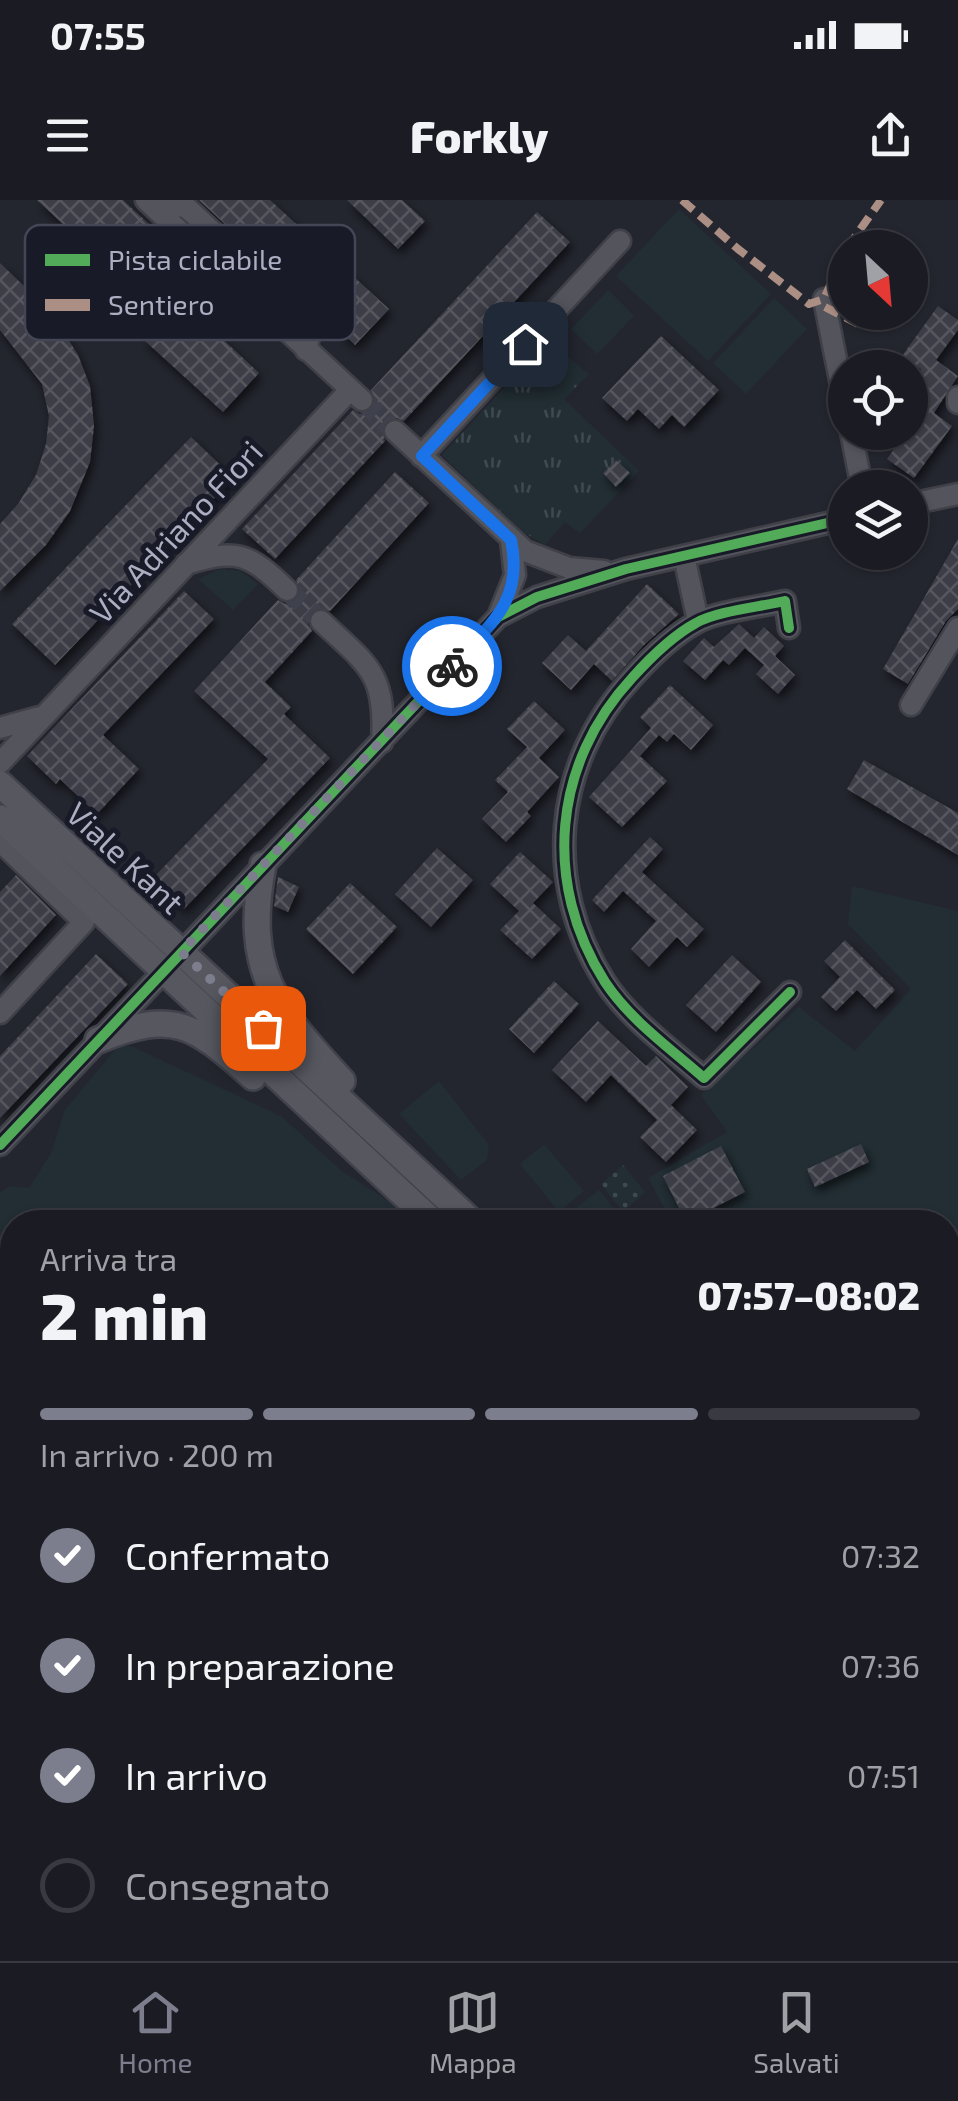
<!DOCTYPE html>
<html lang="it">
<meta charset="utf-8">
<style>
:root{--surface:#1b1c23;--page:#282930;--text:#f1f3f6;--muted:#a0a1a6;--line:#393a41;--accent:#7c7e8e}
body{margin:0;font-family:"Exo 2",sans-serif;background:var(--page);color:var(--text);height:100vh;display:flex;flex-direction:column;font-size:38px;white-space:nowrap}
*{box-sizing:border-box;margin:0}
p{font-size:32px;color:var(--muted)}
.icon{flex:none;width:55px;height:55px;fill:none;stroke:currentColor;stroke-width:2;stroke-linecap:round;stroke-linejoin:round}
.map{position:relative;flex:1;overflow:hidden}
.drawer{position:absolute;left:0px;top:1010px;width:960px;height:752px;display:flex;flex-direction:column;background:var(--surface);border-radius:40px 40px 0 0;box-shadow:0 2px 8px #0004,0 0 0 2px var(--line)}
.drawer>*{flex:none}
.needle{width:65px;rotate:154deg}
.buttons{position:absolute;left:828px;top:30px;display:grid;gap:20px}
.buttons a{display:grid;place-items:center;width:100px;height:100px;border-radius:50%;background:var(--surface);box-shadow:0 2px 8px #0004,0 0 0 2px var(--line);font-size:50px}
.pin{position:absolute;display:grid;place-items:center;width:85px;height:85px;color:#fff;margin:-42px;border-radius:20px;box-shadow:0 5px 15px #0006}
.courier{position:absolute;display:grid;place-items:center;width:100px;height:100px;margin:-50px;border:8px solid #1a73e8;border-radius:50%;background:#fff;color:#222;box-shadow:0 2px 12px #0007}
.headline em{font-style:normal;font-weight:800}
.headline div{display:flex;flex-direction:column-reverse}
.headline{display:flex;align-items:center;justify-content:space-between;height:170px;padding:0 40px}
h1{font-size:65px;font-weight:800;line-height:75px}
.bar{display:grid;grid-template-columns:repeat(4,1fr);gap:15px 10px;align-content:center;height:120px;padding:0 40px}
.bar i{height:12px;border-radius:8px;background:var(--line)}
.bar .on{background:var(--accent)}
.bar p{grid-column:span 4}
ol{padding:0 40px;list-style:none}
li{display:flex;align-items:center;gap:30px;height:110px}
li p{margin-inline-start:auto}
li .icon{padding:10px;border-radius:50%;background:var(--accent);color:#fff;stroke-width:4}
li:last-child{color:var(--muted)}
li i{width:55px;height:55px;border:5px solid var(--line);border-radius:50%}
.status{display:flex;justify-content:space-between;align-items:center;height:70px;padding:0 50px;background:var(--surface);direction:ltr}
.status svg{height:28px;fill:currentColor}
header{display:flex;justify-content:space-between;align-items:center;height:130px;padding:0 40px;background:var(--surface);font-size:45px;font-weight:800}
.tab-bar{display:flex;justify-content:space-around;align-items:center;height:140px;border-top:2px solid var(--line);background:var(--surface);font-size:28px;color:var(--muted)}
.tab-bar a{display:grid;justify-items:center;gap:5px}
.tab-bar .on{color:var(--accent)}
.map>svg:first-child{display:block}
.grass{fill:#222e34}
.park{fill:url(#park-tufts)}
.garden{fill:url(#garden-dots)}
.building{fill:url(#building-cross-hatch);filter:url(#shadow)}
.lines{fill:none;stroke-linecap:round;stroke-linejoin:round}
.minor-tunnel{stroke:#3f414c;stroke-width:20;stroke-dasharray:20 10;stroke-linecap:butt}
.minor-casing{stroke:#404148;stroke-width:25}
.major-casing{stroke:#41424c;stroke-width:30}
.minor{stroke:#54545d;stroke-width:20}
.major{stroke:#56575f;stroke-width:25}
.quiet{stroke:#ac8f84;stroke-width:8;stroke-dasharray:15 8;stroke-linecap:butt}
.cycleway-casing{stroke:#181a28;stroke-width:16}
.cycleway{stroke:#51ab58;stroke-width:10}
.done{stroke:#7c7e8e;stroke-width:10;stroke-dasharray:0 18}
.route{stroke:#1a73e8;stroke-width:12}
.labels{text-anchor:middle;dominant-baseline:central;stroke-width:10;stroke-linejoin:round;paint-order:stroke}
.street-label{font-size:32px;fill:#acaec1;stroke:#181a28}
.key{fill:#181a28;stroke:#444656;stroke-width:2.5}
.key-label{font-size:28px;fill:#acaec1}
</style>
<div class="status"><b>07:55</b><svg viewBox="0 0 49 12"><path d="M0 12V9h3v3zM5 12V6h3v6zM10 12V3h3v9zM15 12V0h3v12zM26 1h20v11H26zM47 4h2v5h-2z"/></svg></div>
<header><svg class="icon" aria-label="menu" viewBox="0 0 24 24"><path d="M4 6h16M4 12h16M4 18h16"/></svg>Forkly<svg class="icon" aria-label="share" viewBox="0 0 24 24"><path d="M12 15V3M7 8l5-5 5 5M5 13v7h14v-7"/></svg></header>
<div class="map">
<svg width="958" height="1761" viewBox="0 0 958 1761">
<defs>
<pattern id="park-tufts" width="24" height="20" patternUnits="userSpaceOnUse" patternTransform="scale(2.5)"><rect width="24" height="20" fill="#222e34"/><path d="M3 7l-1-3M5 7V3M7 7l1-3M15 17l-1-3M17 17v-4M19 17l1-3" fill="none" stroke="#3f4a50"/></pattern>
<pattern id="garden-dots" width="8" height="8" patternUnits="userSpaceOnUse" patternTransform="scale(2.5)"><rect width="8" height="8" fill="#222e34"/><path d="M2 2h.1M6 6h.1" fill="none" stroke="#3f4a50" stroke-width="1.8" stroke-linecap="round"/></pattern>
<pattern id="building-cross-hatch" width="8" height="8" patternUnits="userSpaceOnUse" patternTransform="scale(2.5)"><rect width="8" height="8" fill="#3c3d46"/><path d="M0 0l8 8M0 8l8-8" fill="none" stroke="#56565f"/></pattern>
<filter id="shadow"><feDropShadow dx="3" dy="5.5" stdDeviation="5" flood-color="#0009"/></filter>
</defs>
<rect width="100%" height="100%" fill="#24262f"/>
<path class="grass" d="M 679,9 L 771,94 L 708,161 L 616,76 Z
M 608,90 L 634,116 L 597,154 L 571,129 Z
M 774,98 L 807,129 L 746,194 L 713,163 Z
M 220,369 L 241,371 L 258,384 L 233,410 L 198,379 Z
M 852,686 L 958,711 L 958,1244 L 948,1257 L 948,1022 L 672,1022 L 648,978 L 727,932 L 701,895 L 799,807 L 855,851 L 911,789 L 848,724 Z
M 118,846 L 131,846 L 281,916 L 343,972 L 422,1022 L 12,1022 L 12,1091 L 0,1078 L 0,993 L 9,986 L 29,988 L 51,953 L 65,910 Z
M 439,881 L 489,945 L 487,960 L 461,980 L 399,914 Z
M 544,944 L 584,991 L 559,1012 L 520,964 Z
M 599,990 L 622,1018 L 635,1008 L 647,1022 L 558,1022 Z"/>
<path class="park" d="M 547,141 L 589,174 L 564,199 L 639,271 L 580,333 L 565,322 L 545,345 L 520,330 L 442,255 Z
M 144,1750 L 711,1750 L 712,1755 L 708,1761 L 134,1761 Z"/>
<path class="garden" d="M 623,965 L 645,992 L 623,1012 L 601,984 Z"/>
<path class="building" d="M 37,0 L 123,0 L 209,80 L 186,105 L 259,173 L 223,212 L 144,140 L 165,118 Z
M 199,0 L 270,0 L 389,109 L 355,145 Z
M 347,0 L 402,0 L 425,21 L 398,49 Z
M 537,12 L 570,42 L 404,221 L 397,218 L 386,221 L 382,229 L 385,241 L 275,359 L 242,329 L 353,210 L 360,214 L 371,210 L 376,202 L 371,190 Z
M 0,63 L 50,111 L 78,155 L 90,186 L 94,226 L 90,262 L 70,311 L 46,345 L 0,391 L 0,324 L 18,304 L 36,275 L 46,244 L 49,216 L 42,184 L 0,130 Z
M 938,106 L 958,120 L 958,130 L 936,160 L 958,176 L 934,213 L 952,226 L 914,278 L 887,259 L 906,232 L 910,232 L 910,185 L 921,169 L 902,156 Z
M 661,136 L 719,190 L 684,227 L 672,215 L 659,229 L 638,209 L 627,221 L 602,198 Z
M 191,237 L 234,278 L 55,465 L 12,424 Z
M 616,260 L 630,273 L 616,287 L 603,273 Z
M 395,272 L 429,303 L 330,411 L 318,408 L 310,412 L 308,424 L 312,431 L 265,482 L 291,507 L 284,514 L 330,558 L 184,709 L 152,679 L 268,559 L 194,491 L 278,400 L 285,404 L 296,400 L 300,392 L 296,380 Z
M 958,339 L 958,409 L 946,421 L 908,484 L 883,469 Z
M 647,384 L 679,414 L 644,445 L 612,481 L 594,464 L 571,490 L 542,463 L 568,435 L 586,451 Z
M 184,391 L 214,419 L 103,535 L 139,569 L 97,614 L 60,579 L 56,584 L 27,556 Z
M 739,424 L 754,438 L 764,427 L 784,446 L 775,456 L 795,475 L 778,494 L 756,474 L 764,465 L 745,448 L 729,465 L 723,460 L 705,480 L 683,461 L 704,438 L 714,447 Z
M 670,485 L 713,525 L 691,550 L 674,534 L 667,542 L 659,535 L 640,556 L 667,581 L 622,627 L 589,597 L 651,528 L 640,517 Z
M 534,501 L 565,530 L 539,558 L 559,577 L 527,612 L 531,616 L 506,642 L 482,619 L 508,592 L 495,580 L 527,547 L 507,529 Z
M 864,560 L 958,613 L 958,655 L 847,589 Z
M 650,637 L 663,649 L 642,672 L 704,729 L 687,747 L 677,737 L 649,767 L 631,749 L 656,721 L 623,691 L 604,712 L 592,700 Z
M 437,648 L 473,680 L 431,727 L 395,694 Z
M 520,652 L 553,682 L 533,703 L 561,729 L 532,759 L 500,730 L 519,711 L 490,684 Z
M 16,675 L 56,715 L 0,776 L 0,692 Z
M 278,677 L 299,687 L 288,712 L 274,706 Z
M 350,683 L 397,727 L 353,774 L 306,729 Z
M 845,740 L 895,790 L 876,809 L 857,790 L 836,811 L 821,797 L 840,777 L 824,761 Z
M 96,754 L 128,784 L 0,918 L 0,856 Z
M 732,755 L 761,782 L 716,832 L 686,805 Z
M 554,781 L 579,804 L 534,853 L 509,829 Z
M 598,821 L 646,866 L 656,856 L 688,887 L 671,905 L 697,930 L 666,962 L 640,937 L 657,920 L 611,875 L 586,902 L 552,870 Z
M 861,944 L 869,962 L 815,987 L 807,969 Z
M 721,946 L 745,992 L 686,1022 L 663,976 Z
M 0,1708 L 12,1720 L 12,1750 L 45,1750 L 57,1761 L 0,1761 Z
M 752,1750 L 798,1750 L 802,1761 L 744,1761 Z"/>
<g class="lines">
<path class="minor-tunnel" d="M 362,200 L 395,231
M 287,390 L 321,421"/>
<defs>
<path id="minor" d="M 146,0 L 362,200
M 155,8 L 185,6 L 312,124 L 306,150
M 824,99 L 845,205
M 958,197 L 958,203
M 395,231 L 525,351 L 569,368 L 604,371
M 851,232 L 862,288
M 421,256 L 620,41
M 910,304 L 958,294
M 684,356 L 698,421
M 186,364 C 238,348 248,353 287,390
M 498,417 L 515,375 L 511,340
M 321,421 C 369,466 386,473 382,542
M 789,428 L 785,401 C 760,407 717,411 696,423 C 672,436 650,458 632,478 C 553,563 542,683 605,782 C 630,820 670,848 704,878 L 790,792
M 911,505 L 958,428
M 0,528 L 39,517
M 0,563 L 350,190
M 0,641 L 84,722 L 0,813
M 0,945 L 498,417 L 537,397 L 626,369 L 845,319
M 0,1103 L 12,1121
M 0,1456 L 12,1443
M 948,1520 L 958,1524
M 0,1554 L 12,1572
M 0,1617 L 12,1603
M 0,1669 L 12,1681
M 87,1750 L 99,1761
M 108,1761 L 118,1750"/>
<path id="major" d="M 0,584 L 472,1022
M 0,618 L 433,1022
M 263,665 C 243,770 275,808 342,881
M 98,840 C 176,808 195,826 253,877
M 948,1384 L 958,1360
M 817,1750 L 822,1761
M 850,1750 L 854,1761
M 724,1761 L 732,1750"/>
</defs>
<use href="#minor" class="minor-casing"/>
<use href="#major" class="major-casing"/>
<use href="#minor" class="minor"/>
<use href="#major" class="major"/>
<path class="quiet" d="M 682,0 L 738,49 L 809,104 L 824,99 L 845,51
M 847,48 L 881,0
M 825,107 L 858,124
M 323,1750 L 342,1761
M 558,1750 L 565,1761
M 679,1750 L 688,1760
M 631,1761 L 639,1754"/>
<defs>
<path id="cycleway" d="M 789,428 L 785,401 C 760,407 717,411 696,423 C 672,436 650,458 632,478 C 553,563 542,683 605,782 C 630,820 670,848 704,878 L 790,792
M 0,945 L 498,417 L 537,397 L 626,369 L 845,319"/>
</defs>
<use href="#cycleway" class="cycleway-casing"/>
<use href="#cycleway" class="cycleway"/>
</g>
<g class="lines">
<path class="done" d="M 263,828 L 181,752 L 452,466"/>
<path class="route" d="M 452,466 C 490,424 524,402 511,340 L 422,256 L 525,144"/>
</g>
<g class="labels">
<g class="street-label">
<text transform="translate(175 331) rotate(-47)">Via Adriano Fiori</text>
<text transform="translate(126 657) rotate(43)">Viale Kant</text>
</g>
</g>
<rect x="25" y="25" width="330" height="115" rx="15" class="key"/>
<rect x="45" y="54" width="45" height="12" fill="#51ab58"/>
<rect x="45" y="99" width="45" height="12" fill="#ac8f84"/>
<g class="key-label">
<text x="108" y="70">Pista ciclabile</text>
<text x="108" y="115">Sentiero</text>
</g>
</svg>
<div class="buttons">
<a><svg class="needle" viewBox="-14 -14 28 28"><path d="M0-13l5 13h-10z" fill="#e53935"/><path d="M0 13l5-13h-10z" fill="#a0a1a6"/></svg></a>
<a><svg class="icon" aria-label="locate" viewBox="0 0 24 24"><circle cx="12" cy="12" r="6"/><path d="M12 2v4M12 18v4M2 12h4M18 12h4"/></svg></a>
<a><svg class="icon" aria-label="layers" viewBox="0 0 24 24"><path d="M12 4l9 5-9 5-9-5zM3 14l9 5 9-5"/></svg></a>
</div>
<div class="pin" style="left:263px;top:828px;background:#ea580c"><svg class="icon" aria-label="bag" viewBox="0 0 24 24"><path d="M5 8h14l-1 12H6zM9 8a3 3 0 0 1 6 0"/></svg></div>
<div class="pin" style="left:525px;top:144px;background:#1f2937"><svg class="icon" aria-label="home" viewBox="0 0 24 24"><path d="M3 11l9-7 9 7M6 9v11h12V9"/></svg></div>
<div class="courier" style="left:452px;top:466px"><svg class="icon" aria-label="bike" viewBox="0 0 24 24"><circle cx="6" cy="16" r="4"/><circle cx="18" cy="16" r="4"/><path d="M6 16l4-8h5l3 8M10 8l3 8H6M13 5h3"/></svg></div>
<section class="drawer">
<div class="headline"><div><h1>2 min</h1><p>Arriva tra</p></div><em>07:57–08:02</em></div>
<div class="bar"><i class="on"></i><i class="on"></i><i class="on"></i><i></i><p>In arrivo · 200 m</p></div>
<ol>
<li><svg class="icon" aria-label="check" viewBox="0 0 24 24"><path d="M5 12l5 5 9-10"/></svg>Confermato<p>07:32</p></li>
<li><svg class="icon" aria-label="check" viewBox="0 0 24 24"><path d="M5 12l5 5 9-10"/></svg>In preparazione<p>07:36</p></li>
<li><svg class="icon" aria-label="check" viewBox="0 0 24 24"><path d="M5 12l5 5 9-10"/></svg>In arrivo<p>07:51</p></li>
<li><i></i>Consegnato</li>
</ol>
</section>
</div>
<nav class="tab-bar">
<a class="on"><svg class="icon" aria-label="home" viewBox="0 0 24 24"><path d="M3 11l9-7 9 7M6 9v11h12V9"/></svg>Home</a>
<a><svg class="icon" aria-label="map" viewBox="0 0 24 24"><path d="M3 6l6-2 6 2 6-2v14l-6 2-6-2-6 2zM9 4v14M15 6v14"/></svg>Mappa</a>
<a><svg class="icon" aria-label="saved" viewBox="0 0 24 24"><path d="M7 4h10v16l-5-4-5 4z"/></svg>Salvati</a>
</nav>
